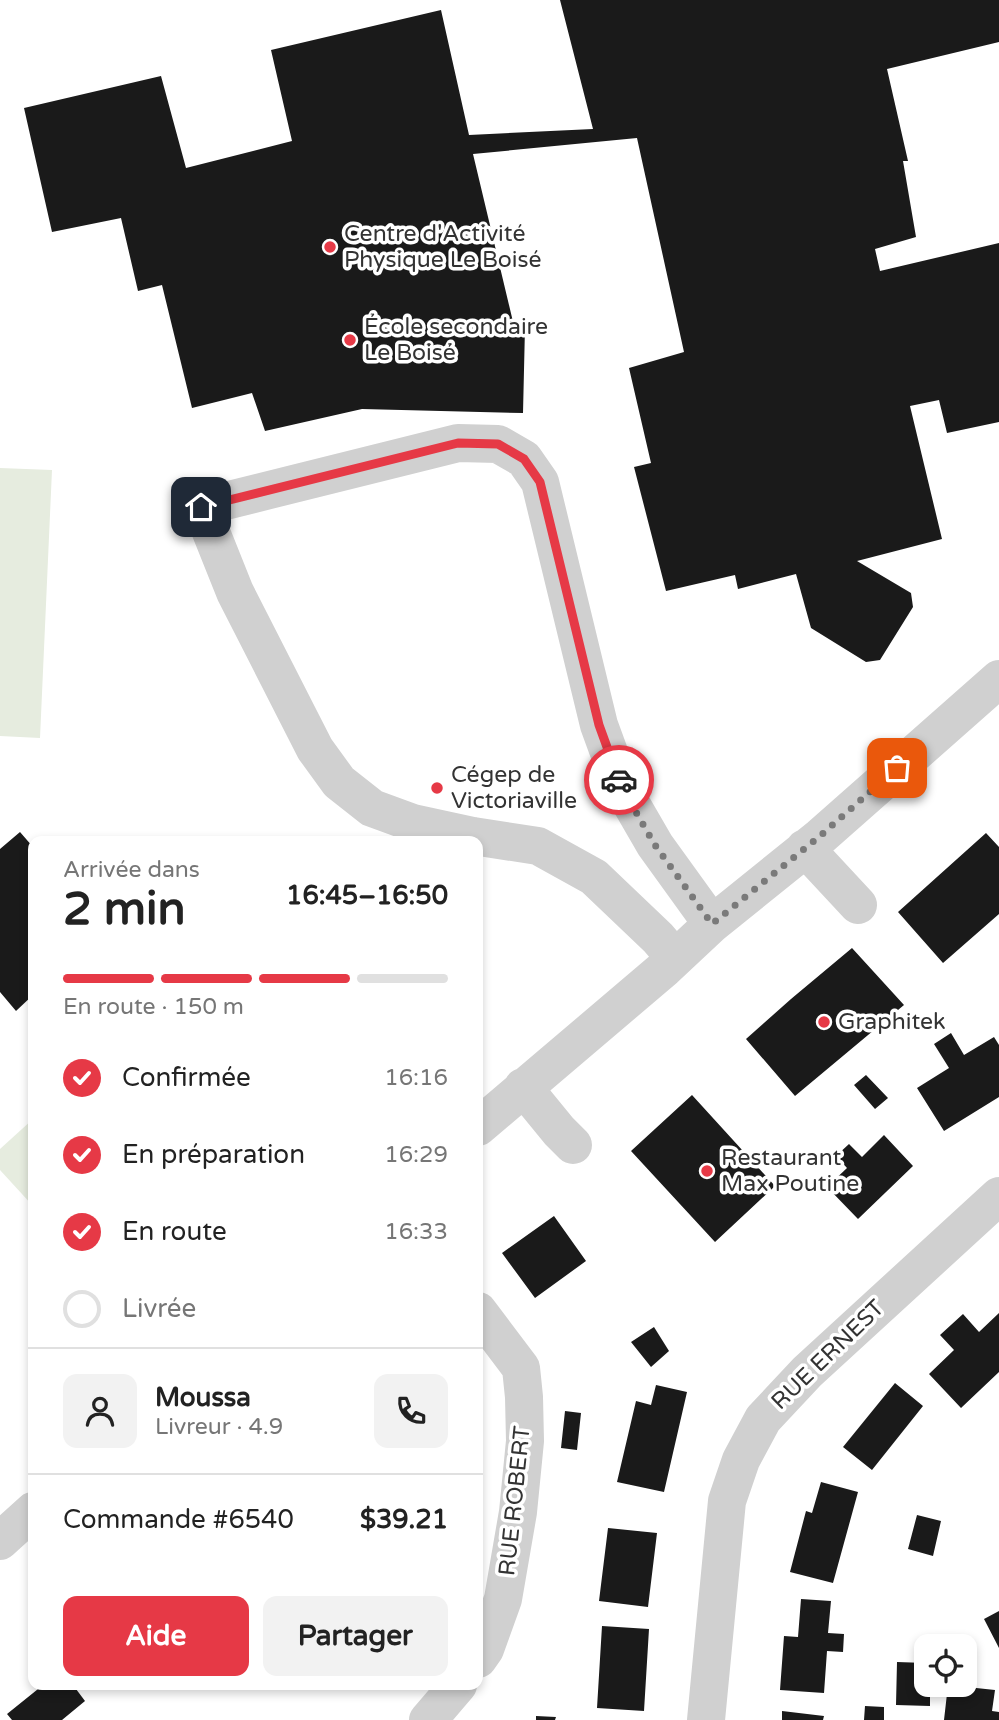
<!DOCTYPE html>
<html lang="fr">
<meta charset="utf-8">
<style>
:root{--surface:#fff;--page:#f2f2f2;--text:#222;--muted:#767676;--line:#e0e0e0;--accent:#e63946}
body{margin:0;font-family:"Varela Round",sans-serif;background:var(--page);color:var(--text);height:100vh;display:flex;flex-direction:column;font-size:26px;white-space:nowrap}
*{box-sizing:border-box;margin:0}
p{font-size:23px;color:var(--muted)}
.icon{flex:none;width:38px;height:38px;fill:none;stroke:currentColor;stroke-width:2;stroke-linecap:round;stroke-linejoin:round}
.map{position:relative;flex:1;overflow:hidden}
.drawer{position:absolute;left:28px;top:836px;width:455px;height:854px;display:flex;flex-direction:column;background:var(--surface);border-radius:14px;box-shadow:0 4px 10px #0003}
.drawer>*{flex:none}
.buttons{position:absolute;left:914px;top:1634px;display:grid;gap:14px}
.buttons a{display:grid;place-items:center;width:63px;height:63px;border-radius:14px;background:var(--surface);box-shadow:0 4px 10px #0003;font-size:35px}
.pin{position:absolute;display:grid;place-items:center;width:60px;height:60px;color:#fff;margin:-30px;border-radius:14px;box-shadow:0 4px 10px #0006}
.courier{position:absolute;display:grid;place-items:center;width:70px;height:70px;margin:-35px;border:5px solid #e63946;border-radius:50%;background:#fff;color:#222;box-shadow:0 2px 9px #0007}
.headline em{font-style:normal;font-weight:700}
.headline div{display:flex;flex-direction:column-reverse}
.headline{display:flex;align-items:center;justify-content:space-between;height:119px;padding:0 35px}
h1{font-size:46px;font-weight:700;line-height:52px}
.bar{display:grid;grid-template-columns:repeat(4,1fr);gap:10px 7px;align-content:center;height:84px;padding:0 35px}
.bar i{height:9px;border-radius:5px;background:var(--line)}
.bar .on{background:var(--accent)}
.bar p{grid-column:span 4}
.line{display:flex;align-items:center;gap:18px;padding:0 35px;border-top:2px solid var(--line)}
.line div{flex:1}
.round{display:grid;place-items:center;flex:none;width:74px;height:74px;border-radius:14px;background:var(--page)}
ol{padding:0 35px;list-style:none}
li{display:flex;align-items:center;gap:21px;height:77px}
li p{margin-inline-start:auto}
li .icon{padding:7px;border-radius:50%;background:var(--accent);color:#fff;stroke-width:4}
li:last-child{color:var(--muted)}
li i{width:38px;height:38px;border:4px solid var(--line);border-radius:50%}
.primary-button{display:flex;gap:14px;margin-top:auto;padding:14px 35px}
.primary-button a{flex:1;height:80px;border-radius:14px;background:var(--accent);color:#fff;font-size:28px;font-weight:700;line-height:80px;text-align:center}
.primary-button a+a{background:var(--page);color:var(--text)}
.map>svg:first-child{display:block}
.green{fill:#e6ecdf}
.building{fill:#1a1a1a}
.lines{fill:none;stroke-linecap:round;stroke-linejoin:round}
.minor{stroke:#d0d0d0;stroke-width:38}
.done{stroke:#7a7a7a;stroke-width:7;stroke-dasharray:0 12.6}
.route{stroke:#e63946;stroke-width:9}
.poi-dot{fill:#e63946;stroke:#fff;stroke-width:2.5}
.labels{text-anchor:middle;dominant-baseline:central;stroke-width:7;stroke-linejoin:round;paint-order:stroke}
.poi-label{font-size:23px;fill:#333;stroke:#fff;text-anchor:start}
.street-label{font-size:23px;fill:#333;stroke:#fff}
</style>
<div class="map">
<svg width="999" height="1720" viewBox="0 0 999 1720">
<rect width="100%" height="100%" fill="#fff"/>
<path class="green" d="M 0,468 L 52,470 L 40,738 L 0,736 Z
M 33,1119 L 33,1206 L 0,1170 L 0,1149 Z"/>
<path class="building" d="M 560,0 L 999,0 L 999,42 L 887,69 L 908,161 L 903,161 L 916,237 L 875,249 L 880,271 L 999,243 L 999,422 L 947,433 L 939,400 L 910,406 L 942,539 L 857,561 L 911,593 L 913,607 L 880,660 L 866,662 L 811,628 L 796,574 L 738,589 L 735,575 L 666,591 L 634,467 L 651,463 L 629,368 L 684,352 L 637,138 L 473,154 L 514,326 L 525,327 L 523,413 L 362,409 L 265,431 L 252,393 L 192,408 L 162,285 L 138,291 L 121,218 L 52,232 L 24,108 L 161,76 L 186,168 L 292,141 L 271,50 L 441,10 L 469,135 L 593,129 Z
M 20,832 L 33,847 L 33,995 L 16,1011 L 0,992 L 0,849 Z
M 986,833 L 999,847 L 999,914 L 943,963 L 898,912 Z
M 852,948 L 904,1005 L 795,1096 L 746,1039 L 791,999 Z
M 951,1033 L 964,1055 L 994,1037 L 999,1045 L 999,1097 L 944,1131 L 917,1088 L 949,1068 L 934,1044 Z
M 866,1075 L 888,1098 L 875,1109 L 854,1085 Z
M 692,1095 L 775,1186 L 715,1242 L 631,1151 Z
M 884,1135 L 913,1166 L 858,1219 L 827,1187 L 847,1168 L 836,1156 L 849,1144 L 862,1157 Z
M 554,1216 L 586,1261 L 535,1298 L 502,1253 Z
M 999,1313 L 999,1372 L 961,1408 L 929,1374 L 954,1350 L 940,1335 L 963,1314 L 979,1332 Z
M 654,1327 L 669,1351 L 651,1367 L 631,1342 Z
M 895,1383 L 923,1406 L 872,1470 L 843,1447 Z
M 656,1385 L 687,1392 L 664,1492 L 617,1482 L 636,1401 L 651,1405 Z
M 565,1411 L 581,1413 L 577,1450 L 561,1448 Z
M 821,1482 L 858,1492 L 833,1583 L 790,1572 L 806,1511 L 812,1513 Z
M 917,1515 L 941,1521 L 933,1556 L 908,1549 Z
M 608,1528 L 657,1533 L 648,1607 L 599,1601 Z
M 801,1599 L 831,1601 L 828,1633 L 844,1634 L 843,1652 L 827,1651 L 824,1693 L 780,1690 L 784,1636 L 798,1637 Z
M 999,1611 L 999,1648 L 984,1619 Z
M 602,1626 L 649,1629 L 644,1711 L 597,1708 Z
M 897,1662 L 926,1663 L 926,1685 L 930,1685 L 930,1706 L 896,1705 Z
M 43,1685 L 73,1685 L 85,1701 L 62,1720 L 12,1720 L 7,1714 Z
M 948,1685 L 995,1690 L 992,1711 L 999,1712 L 999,1720 L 944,1720 Z
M 865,1706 L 884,1707 L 884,1720 L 864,1720 Z
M 782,1711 L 824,1716 L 823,1720 L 782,1720 Z
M 536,1716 L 556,1717 L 555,1720 L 536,1720 Z"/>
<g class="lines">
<path class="minor" d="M 805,848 L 858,905
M 675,958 L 658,938 L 594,877 L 538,846 L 473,836 L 413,823 L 372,808 L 339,782 L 315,749 L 235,592 L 201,507 L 458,443 L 498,444 L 524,459 L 540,482 L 599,725 L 622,788 L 655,845 L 712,924
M 523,1087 L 559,1131 L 573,1145
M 478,1127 L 665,968 L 712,924 L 820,837 L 999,679
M 478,1311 L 521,1368 L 524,1397 L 525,1441 L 518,1512 L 503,1599 L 485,1649 L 478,1659
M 0,1541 L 33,1511
M 428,1720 L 458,1685
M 706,1720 L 727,1501 L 741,1460 L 763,1419 L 807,1372 L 999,1196"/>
</g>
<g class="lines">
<path class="done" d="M 619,780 L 622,788 L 655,845 L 712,924 L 820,836 L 897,768"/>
<path class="route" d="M 201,507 L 458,443 L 498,444 L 524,459 L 540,482 L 599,725 L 619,780"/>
</g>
<g class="poi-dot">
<circle cx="330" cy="247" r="7"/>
<circle cx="350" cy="340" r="7"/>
<circle cx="437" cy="788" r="7"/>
<circle cx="824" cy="1022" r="7"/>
<circle cx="707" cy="1171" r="7"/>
</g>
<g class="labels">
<g class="poi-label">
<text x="344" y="234">Centre d'Activité<tspan x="344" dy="26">Physique Le Boisé</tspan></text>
<text x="364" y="327">École secondaire<tspan x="364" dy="26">Le Boisé</tspan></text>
<text x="451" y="775">Cégep de<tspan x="451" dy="26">Victoriaville</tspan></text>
<text x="838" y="1022">Graphitek</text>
<text x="721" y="1158">Restaurant<tspan x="721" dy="26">Max Poutine</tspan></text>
</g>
<g class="street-label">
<text transform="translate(828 1355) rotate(-44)">RUE ERNEST</text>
<text transform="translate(515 1501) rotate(-84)">RUE ROBERT</text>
</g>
</g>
</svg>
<div class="buttons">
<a><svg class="icon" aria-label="locate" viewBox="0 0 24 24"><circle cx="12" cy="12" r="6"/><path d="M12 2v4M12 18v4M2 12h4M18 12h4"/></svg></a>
</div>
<div class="pin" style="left:897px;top:768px;background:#ea580c"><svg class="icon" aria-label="bag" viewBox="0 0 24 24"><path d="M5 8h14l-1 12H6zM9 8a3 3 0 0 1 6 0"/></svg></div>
<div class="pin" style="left:201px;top:507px;background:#1f2937"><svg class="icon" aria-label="home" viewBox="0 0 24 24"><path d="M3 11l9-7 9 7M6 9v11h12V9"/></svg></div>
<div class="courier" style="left:619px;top:780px"><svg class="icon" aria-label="car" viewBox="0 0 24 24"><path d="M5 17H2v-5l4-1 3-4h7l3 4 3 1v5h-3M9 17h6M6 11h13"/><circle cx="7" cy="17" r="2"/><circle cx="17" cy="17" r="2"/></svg></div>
<section class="drawer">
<div class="headline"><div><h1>2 min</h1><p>Arrivée dans</p></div><em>16:45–16:50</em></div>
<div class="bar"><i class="on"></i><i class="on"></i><i class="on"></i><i></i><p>En route · 150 m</p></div>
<ol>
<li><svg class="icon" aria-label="check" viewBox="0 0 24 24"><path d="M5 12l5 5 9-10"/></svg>Confirmée<p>16:16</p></li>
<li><svg class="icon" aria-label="check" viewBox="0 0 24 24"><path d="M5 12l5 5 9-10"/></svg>En préparation<p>16:29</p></li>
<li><svg class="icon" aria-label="check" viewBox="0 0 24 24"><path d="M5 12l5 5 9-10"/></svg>En route<p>16:33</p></li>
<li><i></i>Livrée</li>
</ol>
<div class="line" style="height:126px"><a class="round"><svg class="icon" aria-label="person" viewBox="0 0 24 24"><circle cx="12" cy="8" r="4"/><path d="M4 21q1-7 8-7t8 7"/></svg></a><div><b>Moussa</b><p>Livreur · 4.9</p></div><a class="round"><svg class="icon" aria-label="phone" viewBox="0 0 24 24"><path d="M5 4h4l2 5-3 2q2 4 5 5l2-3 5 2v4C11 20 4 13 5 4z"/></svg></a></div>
<div class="line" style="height:91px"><div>Commande #6540</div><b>$39.21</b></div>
<div class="primary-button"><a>Aide</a><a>Partager</a></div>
</section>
</div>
